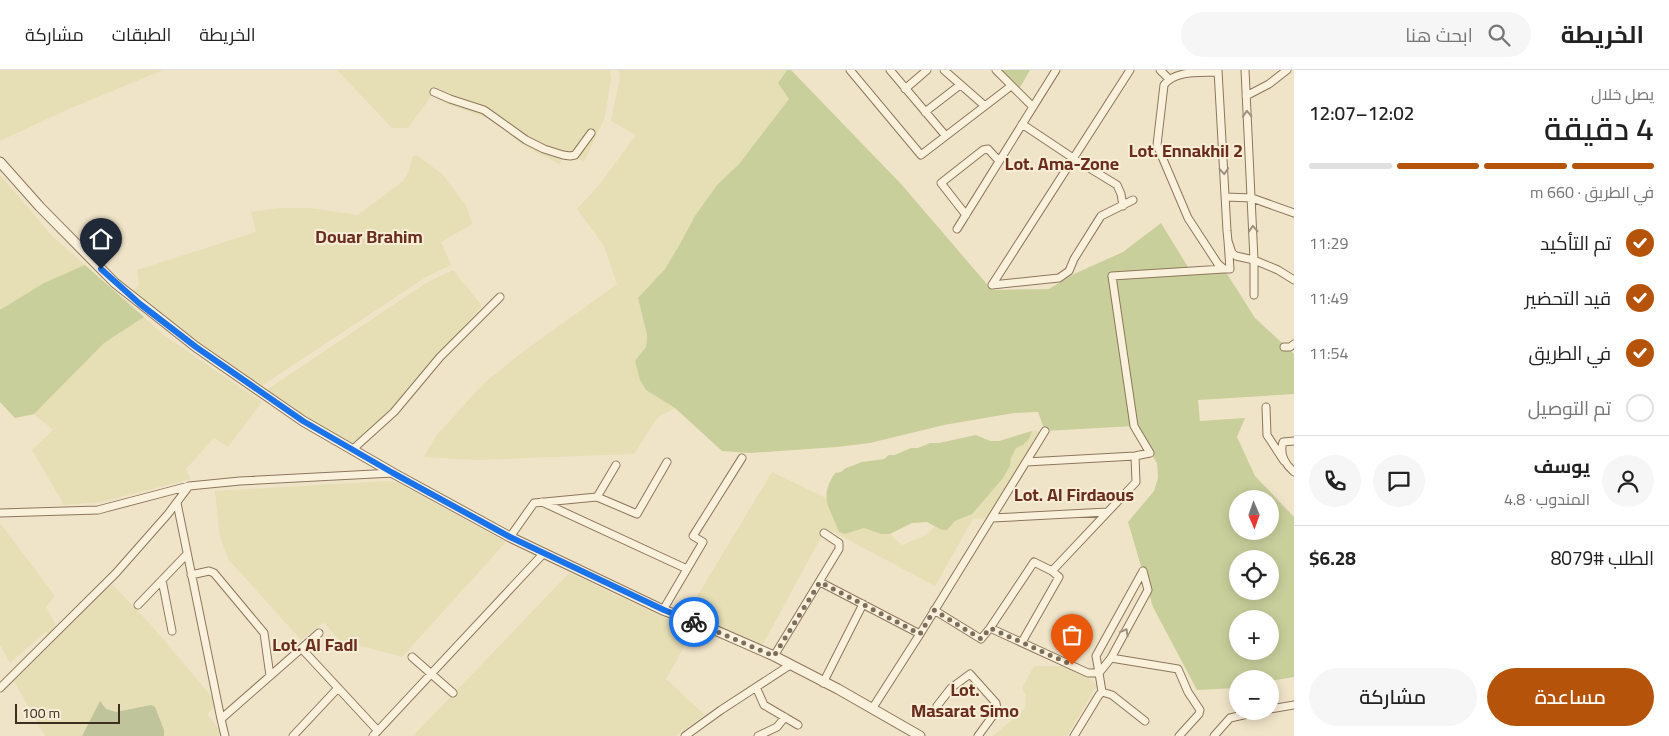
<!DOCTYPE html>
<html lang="ar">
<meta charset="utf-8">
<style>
:root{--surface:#fff;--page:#f6f6f6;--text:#222;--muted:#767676;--line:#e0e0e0;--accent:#b45309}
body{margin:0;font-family:Georgia,Cairo,serif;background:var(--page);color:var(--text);direction:rtl;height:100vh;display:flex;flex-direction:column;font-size:19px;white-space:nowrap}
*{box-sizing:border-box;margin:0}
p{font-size:16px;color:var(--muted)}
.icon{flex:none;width:28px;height:28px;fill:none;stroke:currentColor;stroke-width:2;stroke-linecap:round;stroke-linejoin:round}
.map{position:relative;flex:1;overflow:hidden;direction:ltr}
.drawer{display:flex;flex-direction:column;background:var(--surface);width:375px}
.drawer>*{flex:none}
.needle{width:32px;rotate:178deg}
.fabs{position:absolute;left:1229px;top:420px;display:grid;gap:10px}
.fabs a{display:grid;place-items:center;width:50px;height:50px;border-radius:50%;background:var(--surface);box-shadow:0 2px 12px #0003;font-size:25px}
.scale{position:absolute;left:15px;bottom:12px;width:105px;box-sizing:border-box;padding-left:5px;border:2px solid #3d2e20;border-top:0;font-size:14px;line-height:18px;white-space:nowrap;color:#3d2e20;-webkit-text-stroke:4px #f7eed8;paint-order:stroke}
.pin{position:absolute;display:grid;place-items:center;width:42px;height:42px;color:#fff;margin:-51px -21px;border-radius:50% 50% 50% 0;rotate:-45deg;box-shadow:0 0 5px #0007}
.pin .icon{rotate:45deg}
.courier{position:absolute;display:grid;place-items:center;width:50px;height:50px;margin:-25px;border:4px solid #1a73e8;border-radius:50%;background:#fff;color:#222;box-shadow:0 1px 6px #0007}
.overview em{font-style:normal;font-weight:600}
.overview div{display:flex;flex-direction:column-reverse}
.overview{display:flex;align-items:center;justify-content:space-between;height:85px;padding:0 15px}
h1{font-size:32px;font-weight:600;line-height:38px}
.bar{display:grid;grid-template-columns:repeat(4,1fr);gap:8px 5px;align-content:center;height:60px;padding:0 15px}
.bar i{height:6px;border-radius:4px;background:var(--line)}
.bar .on{background:var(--accent)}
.bar p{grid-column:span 4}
.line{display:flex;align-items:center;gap:12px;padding:0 15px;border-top:1px solid var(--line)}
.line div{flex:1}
.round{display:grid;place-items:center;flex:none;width:52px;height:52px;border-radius:26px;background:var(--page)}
ol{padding:0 15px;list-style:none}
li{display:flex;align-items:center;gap:15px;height:55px}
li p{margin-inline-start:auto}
li .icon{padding:5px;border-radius:50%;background:var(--accent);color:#fff;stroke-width:4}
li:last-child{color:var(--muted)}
li i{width:28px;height:28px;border:2px solid var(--line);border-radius:50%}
.button{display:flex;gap:10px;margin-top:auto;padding:10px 15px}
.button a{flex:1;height:58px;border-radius:30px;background:var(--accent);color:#fff;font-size:20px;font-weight:600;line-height:58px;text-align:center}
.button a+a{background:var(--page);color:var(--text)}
header{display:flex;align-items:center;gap:30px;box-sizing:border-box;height:70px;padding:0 25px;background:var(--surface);border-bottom:1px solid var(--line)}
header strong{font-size:24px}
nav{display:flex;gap:28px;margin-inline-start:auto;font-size:18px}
.search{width:350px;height:45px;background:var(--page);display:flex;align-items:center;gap:12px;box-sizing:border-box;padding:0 18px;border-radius:28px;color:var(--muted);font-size:19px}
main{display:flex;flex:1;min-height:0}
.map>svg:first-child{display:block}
.farmland{fill:#e6deb5}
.green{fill:#c9cf9b;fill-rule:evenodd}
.cemetery{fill:#bfc49a}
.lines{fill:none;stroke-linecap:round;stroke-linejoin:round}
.minor-casing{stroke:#8d765c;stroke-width:9}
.tertiary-casing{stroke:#8d765c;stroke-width:11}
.minor{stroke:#faf1dc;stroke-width:7}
.tertiary{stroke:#faf1dc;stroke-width:9}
.oneway{stroke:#9c907e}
.done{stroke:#7c6e5b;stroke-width:5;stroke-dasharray:0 9}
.route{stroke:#1a73e8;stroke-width:6}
.labels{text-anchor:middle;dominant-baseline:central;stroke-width:4;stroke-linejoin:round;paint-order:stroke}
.quarter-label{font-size:18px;font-weight:bold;fill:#6b2e1e;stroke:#f7eed8}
</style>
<header>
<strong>الخريطة</strong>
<div class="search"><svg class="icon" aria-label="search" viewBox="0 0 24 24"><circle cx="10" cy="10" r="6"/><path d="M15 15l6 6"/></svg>ابحث هنا</div>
<nav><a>الخريطة</a><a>الطبقات</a><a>مشاركة</a></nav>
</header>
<main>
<section class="drawer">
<div class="overview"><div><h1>4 دقيقة</h1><p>يصل خلال</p></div><em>12:02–12:07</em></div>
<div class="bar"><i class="on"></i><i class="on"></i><i class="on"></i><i></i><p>في الطريق · 660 m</p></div>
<ol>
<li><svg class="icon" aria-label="check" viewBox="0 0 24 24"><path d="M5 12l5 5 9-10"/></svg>تم التأكيد<p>11:29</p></li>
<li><svg class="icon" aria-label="check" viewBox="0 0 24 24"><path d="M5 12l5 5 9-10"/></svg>قيد التحضير<p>11:49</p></li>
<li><svg class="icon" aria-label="check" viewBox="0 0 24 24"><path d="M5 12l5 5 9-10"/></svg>في الطريق<p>11:54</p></li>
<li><i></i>تم التوصيل</li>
</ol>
<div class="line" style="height:90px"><a class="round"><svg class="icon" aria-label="person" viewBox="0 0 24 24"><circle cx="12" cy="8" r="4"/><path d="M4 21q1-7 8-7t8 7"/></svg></a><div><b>يوسف</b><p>المندوب · 4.8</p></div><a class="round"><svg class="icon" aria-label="chat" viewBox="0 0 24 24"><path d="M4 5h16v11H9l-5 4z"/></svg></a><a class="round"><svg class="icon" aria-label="phone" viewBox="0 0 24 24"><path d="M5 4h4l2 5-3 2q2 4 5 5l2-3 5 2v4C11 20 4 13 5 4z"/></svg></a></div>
<div class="line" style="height:65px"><div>الطلب #8079</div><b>$6.28</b></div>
<div class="button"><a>مساعدة</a><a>مشاركة</a></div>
</section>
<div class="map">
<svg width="1294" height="666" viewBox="0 0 1294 666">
<rect width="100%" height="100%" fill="#f0e4c8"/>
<path class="farmland" d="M 0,0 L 163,0 L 64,41 L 0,71 Z
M 337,0 L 610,0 L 611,9 L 605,47 L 584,92 L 568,83 L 559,94 L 528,78 L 489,49 L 445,33 L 432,25 L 408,58 L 392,58 Z
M 619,0 L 787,0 L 778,13 L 789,29 L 739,94 L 717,115 L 665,199 L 638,228 L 647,265 L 646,277 L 635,291 L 646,320 L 675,338 L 658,347 L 634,384 L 477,390 L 424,387 L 436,366 L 483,314 L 520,284 L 617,214 L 604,176 L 577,139 L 599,115 L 636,65 L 611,51 L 620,7 Z
M 417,85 L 442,104 L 466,135 L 472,154 L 441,172 L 451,195 L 426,207 L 260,317 L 190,267 L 132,222 L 139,215 L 137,200 L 256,162 L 251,142 L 280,138 L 310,138 L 358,145 L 403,111 L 407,105 L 413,86 Z
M 0,105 L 52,166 L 165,266 L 262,332 L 228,377 L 214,368 L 186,399 L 191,409 L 101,432 L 64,435 L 32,380 L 53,360 L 34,344 L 15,348 L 0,332 Z
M 453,200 L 482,236 L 434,290 L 405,327 L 351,375 L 265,321 L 426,213 Z
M 1032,361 L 1045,361 L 992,448 L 973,449 L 935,516 L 826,458 L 763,574 L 687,543 L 772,402 L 826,428 L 830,441 L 839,462 L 845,464 L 864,458 L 881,464 L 890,464 L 902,475 L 928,464 L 935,456 L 942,460 L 947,460 L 955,451 L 972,444 L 1010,396 L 1011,388 L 1016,378 L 1023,375 L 1028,369 Z
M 387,411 L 396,412 L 506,472 L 402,587 L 339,570 L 324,552 L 301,570 L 229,490 L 223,476 L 219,460 L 215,421 Z
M 0,453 L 55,526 L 46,537 L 56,556 L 48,565 L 46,561 L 10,593 L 0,575 Z
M 569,503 L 693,561 L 666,609 L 705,645 L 675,666 L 413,666 Z
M 112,514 L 152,556 L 218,634 L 207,644 L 224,666 L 164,666 L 164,660 L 106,639 L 100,631 L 82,666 L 45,666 L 14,611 Z
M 1034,596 L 1066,596 L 1087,607 L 1098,616 L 1094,620 L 1067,666 L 993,666 L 1025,638 L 1026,626 L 1022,618 Z"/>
<path class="green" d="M 787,0 L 791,0 L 902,115 L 992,220 L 1049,219 L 1074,204 L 1123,182 L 1161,153 L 1188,197 L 1224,199 L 1255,248 L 1294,284 L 1294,324 L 1198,330 L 1200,351 L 1245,348 L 1237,367 L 1255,406 L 1294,447 L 1294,607 L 1270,611 L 1270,609 L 1238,609 L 1237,618 L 1197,620 L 1153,537 L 1128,452 L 1154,421 L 1158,408 L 1157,393 L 1134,356 L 1045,361 L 1038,342 L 1014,343 L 944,355 L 870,373 L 837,377 L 750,383 L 722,381 L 675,338 L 646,320 L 640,310 L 635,291 L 646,277 L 647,265 L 638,228 L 665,199 L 680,174 L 695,146 L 717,115 L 739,94 L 789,29 L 778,13 ZM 1238,429 L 1270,429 L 1270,461 L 1238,461 ZM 1238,489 L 1270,489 L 1270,521 L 1238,521 ZM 1238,549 L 1270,549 L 1270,581 L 1238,581 Z
M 996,0 L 1030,0 L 1018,21 Z
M 85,195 L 144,247 L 104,273 L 34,344 L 15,348 L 0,332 L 0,240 L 44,213 Z
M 1032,361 L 1029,369 L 1023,375 L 1016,378 L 1011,388 L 1010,396 L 1003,408 L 972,444 L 955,451 L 947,460 L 942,460 L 927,452 L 912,453 L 890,464 L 881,464 L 864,458 L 845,464 L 839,462 C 830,437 818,429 835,403 L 841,402 L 846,398 L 862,392 L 884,389 L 889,385 L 895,385 L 911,378 L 918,378 L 930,373 L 939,373 L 976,365 L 990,371 L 999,371 Z"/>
<path class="cemetery" d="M 100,631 L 106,639 L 116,642 L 151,635 L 155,637 L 164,660 L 164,666 L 82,666 Z"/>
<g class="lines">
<defs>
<path id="minor" d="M 850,0 L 921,85 L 1011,16
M 890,0 L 945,65
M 944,0 L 985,36
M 996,0 L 1033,37
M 1160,0 L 1169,9
M 1218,0 L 1227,161 L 1228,171 L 1232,183 L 1236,186 L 1254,190 L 1278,200 L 1294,210
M 1245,0 L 1254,190 L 1254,225
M 1218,2 C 1200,3 1175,0 1164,15 L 1157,75 L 1188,148 L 1218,194 L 1224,199 L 1230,199 L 1228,171
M 905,19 L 927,0
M 434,22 L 450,29 L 484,40 L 526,70 L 544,79 L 563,85 L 570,86 L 575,85 L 591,63
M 1246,26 L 1269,14 L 1287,0
M 925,42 L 960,15
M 1022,54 L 1073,88 L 1117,115 L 1121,124 L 1123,136
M 1226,127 L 1252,128 L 1294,143
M 966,145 L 941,113 L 983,80 L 988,79 L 999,91
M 957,159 L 1056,0
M 992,215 L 1130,0
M 992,215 L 1059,208 L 1069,201 L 1074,189 L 1101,146 L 1133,130
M 1284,277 L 1290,277 L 1294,274
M 1266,337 L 1267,365 L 1284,391
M 1294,371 L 1283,372 C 1279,384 1285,394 1294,402
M 352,380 L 394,342 L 440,287 L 500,227
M 1026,392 L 1135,386 L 1150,383 L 1134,356 L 1112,206 L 1224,199
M 616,395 L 597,427 L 637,444 L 667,392
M 542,432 L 687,499
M 177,433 L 221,649
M 0,443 L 98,440 L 189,416
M 992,448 L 1107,442
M 510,467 L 534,433 L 597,427
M 1052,501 L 1136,412 L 1135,386
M 191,505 L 209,501 L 214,503 L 264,563 L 270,606
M 162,510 L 172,561
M 820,512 L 920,564
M 138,535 L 187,484
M 663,540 L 703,472 L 693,466 L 742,388
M 934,540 L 981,569 L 990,558 L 1088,603 L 1099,603 L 1102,622
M 990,558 L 1034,492 L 1052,501 L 1059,507 L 1022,572
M 302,579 L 378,661
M 774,586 L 839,479 L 839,473 L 824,463
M 412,587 L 453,623
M 1111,588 L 1178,599 L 1188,622 L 1200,640 L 1199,644 L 1179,666
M 1099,603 L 1111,588 L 1148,520 L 1143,501
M 1099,603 L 1096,586 L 1143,501
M 823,613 L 863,534
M 756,617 L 764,635 L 798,655
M 0,618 L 116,503 L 168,444 L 189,416 L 240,411 L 393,403
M 937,636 L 951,618 L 970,604 L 996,633 L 997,640 L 978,666
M 872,639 L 920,564 L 1045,361
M 1270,639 L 1294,635
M 225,666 L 221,649 L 319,563
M 293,666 L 338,618
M 373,666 L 543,484
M 685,666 L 721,640 L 790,595
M 758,666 L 777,657 L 785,647
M 1074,666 L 1099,625 L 1102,622 L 1112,625 L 1145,651
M 1214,666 L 1230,648 L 1261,641"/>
<path id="tertiary" d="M 0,92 L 40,137 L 115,213 L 196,277 L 303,351 L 393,403 L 510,467 L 663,540 L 701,554 L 774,586 L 838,619 L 920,666"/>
</defs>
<use href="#minor" class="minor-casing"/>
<use href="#tertiary" class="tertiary-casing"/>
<use href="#minor" class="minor"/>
<use href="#tertiary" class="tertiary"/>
</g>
<defs><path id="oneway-chevron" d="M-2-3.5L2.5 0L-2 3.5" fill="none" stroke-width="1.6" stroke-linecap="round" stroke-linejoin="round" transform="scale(1.25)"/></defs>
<g class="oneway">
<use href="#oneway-chevron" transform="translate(1247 44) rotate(-93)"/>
<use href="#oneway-chevron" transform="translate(1224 101) rotate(86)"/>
<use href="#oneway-chevron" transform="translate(1253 159) rotate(-93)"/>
<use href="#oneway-chevron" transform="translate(1125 562) rotate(-61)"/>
</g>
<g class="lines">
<path class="done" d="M 694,552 L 774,586 L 820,512 L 920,564 L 934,540 L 981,569 L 990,558 L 1072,595"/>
<path class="route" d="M 101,199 L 140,234 L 196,277 L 303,351 L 393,403 L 510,467 L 664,540 L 694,552"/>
</g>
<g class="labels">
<g class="quarter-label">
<text x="1186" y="80">Lot. Ennakhil 2</text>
<text x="1062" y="93">Lot. Ama-Zone</text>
<text x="369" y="166">Douar Brahim</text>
<text x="1074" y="424">Lot. Al Firdaous</text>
<text x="315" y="574">Lot. Al Fadl</text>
<text x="965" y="619">Lot.<tspan x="965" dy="21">Masarat Simo</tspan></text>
</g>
</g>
</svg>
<div class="fabs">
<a><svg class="needle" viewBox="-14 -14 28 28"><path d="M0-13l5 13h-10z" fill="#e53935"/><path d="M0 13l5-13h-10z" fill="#767676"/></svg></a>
<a><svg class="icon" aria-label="locate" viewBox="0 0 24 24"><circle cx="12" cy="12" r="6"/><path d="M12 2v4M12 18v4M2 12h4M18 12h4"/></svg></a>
<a>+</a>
<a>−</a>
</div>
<div class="scale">100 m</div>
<div class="pin" style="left:1072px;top:595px;background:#ea580c"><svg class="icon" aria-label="bag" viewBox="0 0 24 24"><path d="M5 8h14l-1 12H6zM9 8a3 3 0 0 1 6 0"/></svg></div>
<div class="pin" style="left:101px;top:199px;background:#1f2937"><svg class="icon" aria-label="home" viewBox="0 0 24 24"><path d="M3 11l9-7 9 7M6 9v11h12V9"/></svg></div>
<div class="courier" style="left:694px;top:552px"><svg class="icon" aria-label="bike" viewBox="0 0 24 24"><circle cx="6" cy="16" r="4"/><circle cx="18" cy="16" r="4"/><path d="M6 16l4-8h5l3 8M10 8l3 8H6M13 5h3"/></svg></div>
</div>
</main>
